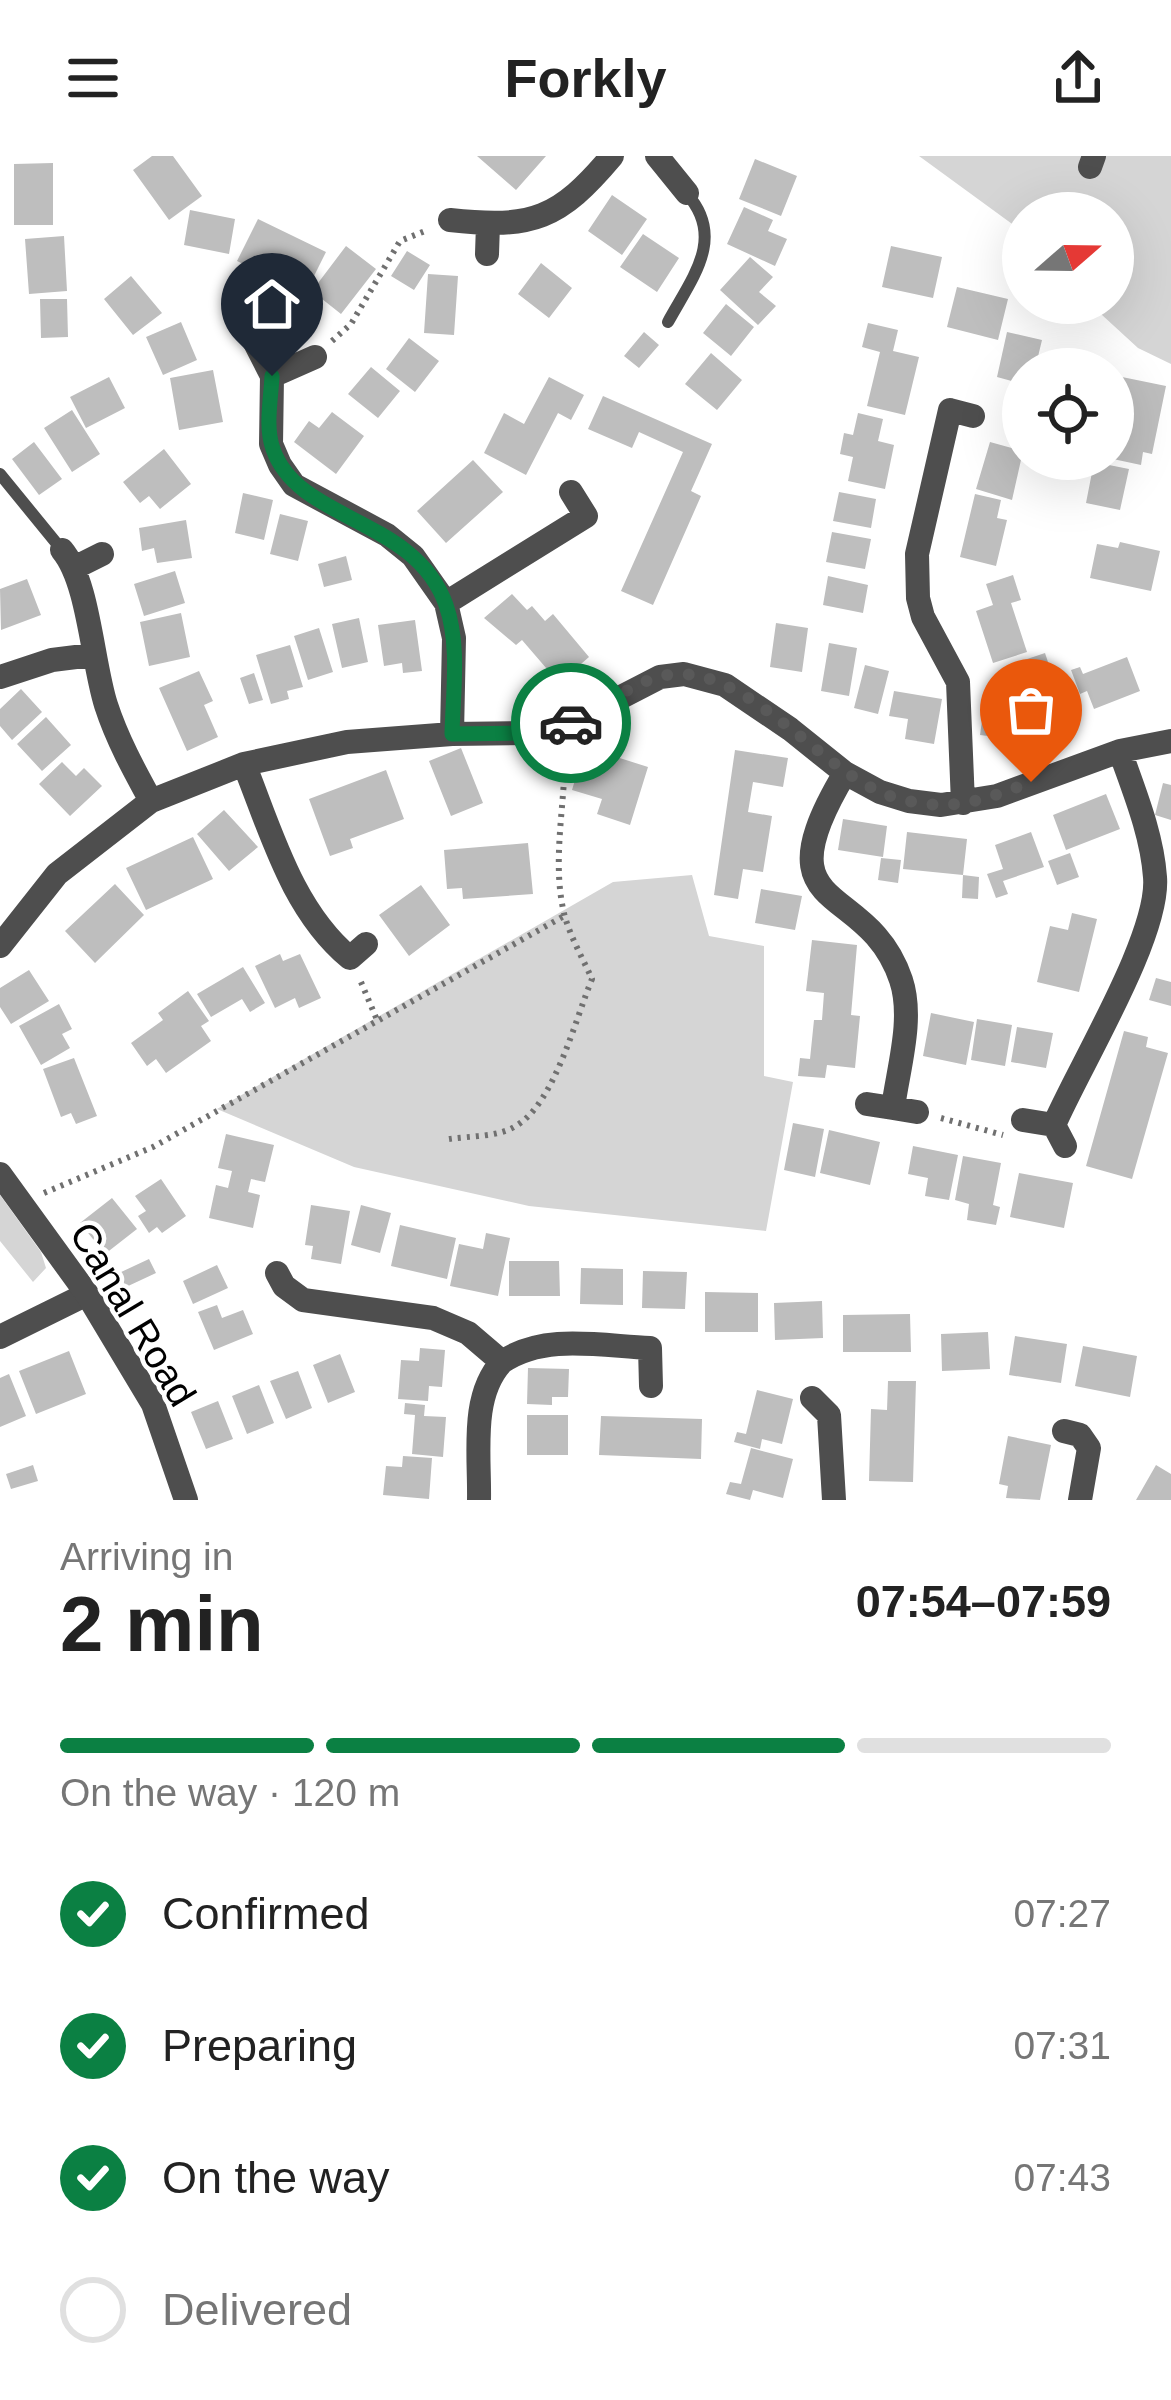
<!DOCTYPE html>
<meta charset="utf-8">
<style>
:root{--surface:#fff;--page:#f6f6f6;--text:#222;--muted:#767676;--line:#e0e0e0;--accent:#0b8043}
body{margin:0;font-family:Helvetica,sans-serif;background:var(--page);color:var(--text);height:100vh;display:flex;flex-direction:column;font-size:45px;white-space:nowrap}
*{box-sizing:border-box;margin:0}
p{font-size:39px;color:var(--muted)}
.icon{flex:none;width:66px;height:66px;fill:none;stroke:currentColor;stroke-width:2;stroke-linecap:round;stroke-linejoin:round}
.map{position:relative;height:1344px;overflow:hidden}
.panel{display:flex;flex-direction:column;background:var(--surface);flex:1}
.panel>*{flex:none}
.needle{width:78px;rotate:70deg}
.tools{position:absolute;left:1002px;top:36px;display:grid;gap:24px}
.tools a{display:grid;place-items:center;width:132px;height:132px;border-radius:50%;background:var(--surface);box-shadow:0 12px 48px #0002;font-size:60px}
.pin{position:absolute;display:grid;place-items:center;width:102px;height:102px;color:#fff;margin:-123px -51px;border-radius:50% 50% 50% 0;rotate:-45deg;box-shadow:0 0 12px #0007}
.pin .icon{rotate:45deg}
.courier{position:absolute;display:grid;place-items:center;width:120px;height:120px;margin:-60px;border:9px solid #0b8043;border-radius:50%;background:#fff;color:#222;box-shadow:0 3px 15px #0007}
.overview em{font-style:normal;font-weight:800}
.overview div{display:flex;flex-direction:column-reverse}
.overview{display:flex;align-items:center;justify-content:space-between;height:204px;padding:0 60px}
h1{font-size:78px;font-weight:800;line-height:90px}
.bar{display:grid;grid-template-columns:repeat(4,1fr);gap:18px 12px;align-content:center;height:144px;padding:0 60px}
.bar i{height:15px;border-radius:9px;background:var(--line)}
.bar .active{background:var(--accent)}
.bar p{grid-column:span 4}
ol{padding:0 60px;list-style:none}
li{display:flex;align-items:center;gap:36px;height:132px}
li p{margin-inline-start:auto}
li .icon{padding:12px;border-radius:50%;background:var(--accent);color:#fff;stroke-width:4}
li:last-child{color:var(--muted)}
li i{width:66px;height:66px;border:6px solid var(--line);border-radius:50%}
header{display:flex;justify-content:space-between;align-items:center;height:156px;padding:0 60px;background:var(--surface);font-size:54px;font-weight:800}
.map>svg:first-child{display:block}
.green{fill:#d5d5d5}
.building{fill:#bebebe}
.lines{fill:none;stroke-linecap:round;stroke-linejoin:round}
.path{stroke:#707070;stroke-width:6;stroke-dasharray:3 6;stroke-linecap:butt}
.service{stroke:#4e4e4e;stroke-width:12}
.minor{stroke:#4e4e4e;stroke-width:24}
.tertiary{stroke:#4e4e4e;stroke-width:24}
.done{stroke:#595959;stroke-width:12;stroke-dasharray:0 21.6}
.route{stroke:#0b8043;stroke-width:15}
.labels{text-anchor:middle;dominant-baseline:central;stroke-width:9;stroke-linejoin:round;paint-order:stroke}
.street-label{font-size:39px;fill:#000;stroke:#fff}
</style>
<header><svg class="icon" aria-label="menu" viewBox="0 0 24 24"><path d="M4 6h16M4 12h16M4 18h16"/></svg>Forkly<svg class="icon" aria-label="share" viewBox="0 0 24 24"><path d="M12 15V3M7 8l5-5 5 5M5 13v7h14v-7"/></svg></header>
<div class="map">
<svg width="1171" height="1344" viewBox="0 0 1171 1344">
<rect width="100%" height="100%" fill="#fff"/>
<path class="green" d="M 919,0 L 1171,0 L 1171,208 L 1138,192 L 1089,147 L 1113,147 L 1113,57 L 1023,57 L 1023,76 Z
M 692,719 L 709,780 L 764,790 L 764,920 L 793,926 L 766,1075 L 529,1050 L 354,1011 L 217,953 L 613,726 Z
M 0,1039 L 41,1096 L 46,1112 L 33,1126 L 0,1085 Z"/>
<path class="building" d="M 152,0 L 173,0 L 202,40 L 169,64 L 133,14 Z
M 477,0 L 546,0 L 516,34 Z
M 755,3 L 797,20 L 781,60 L 739,43 Z
M 53,7 L 53,69 L 14,69 L 14,8 Z
M 612,39 L 647,63 L 622,99 L 588,75 Z
M 744,51 L 773,64 L 768,75 L 787,83 L 775,110 L 727,88 Z
M 190,54 L 235,63 L 229,98 L 184,89 Z
M 258,63 L 326,96 L 305,138 L 237,105 Z
M 643,78 L 679,102 L 657,136 L 620,111 Z
M 64,80 L 67,135 L 29,138 L 25,83 Z
M 346,90 L 376,113 L 341,158 L 312,135 Z
M 891,90 L 942,101 L 933,142 L 882,131 Z
M 407,95 L 430,109 L 414,134 L 391,120 Z
M 750,101 L 773,121 L 759,136 L 776,150 L 758,169 L 720,134 Z
M 541,107 L 572,132 L 549,162 L 518,138 Z
M 428,118 L 458,120 L 454,179 L 424,177 Z
M 131,120 L 162,157 L 133,179 L 104,143 Z
M 957,131 L 1008,143 L 998,184 L 947,171 Z
M 40,143 L 67,143 L 68,181 L 41,182 Z
M 726,148 L 754,171 L 731,200 L 703,177 Z
M 181,166 L 197,204 L 163,219 L 146,181 Z
M 868,167 L 898,174 L 893,195 L 919,201 L 905,259 L 867,250 L 880,196 L 862,191 Z
M 644,176 L 659,189 L 639,212 L 624,200 Z
M 1007,176 L 1042,184 L 1035,213 L 1023,213 L 1023,228 L 997,221 Z
M 409,182 L 439,205 L 415,236 L 386,213 Z
M 1057,193 L 1083,200 L 1080,213 L 1051,213 Z
M 711,197 L 742,224 L 717,254 L 685,228 Z
M 371,211 L 400,235 L 378,262 L 348,238 Z
M 213,214 L 223,266 L 179,274 L 170,222 Z
M 109,221 L 125,252 L 86,272 L 70,241 Z
M 549,221 L 584,239 L 571,264 L 558,257 L 526,319 L 484,297 L 504,257 L 524,268 Z
M 1122,221 L 1166,230 L 1152,298 L 1143,296 L 1141,309 L 1113,303 L 1113,262 Z
M 603,240 L 712,288 L 691,335 L 701,340 L 653,449 L 621,435 L 683,296 L 639,276 L 632,292 L 588,273 Z
M 72,254 L 100,298 L 72,316 L 44,272 Z
M 332,256 L 364,280 L 336,318 L 294,286 L 309,265 L 319,272 Z
M 858,257 L 883,263 L 878,285 L 894,289 L 885,333 L 848,325 L 853,301 L 840,298 L 844,277 L 853,279 Z
M 34,286 L 62,323 L 39,339 L 12,303 Z
M 990,286 L 1023,295 L 1012,344 L 976,333 Z
M 164,293 L 191,328 L 160,353 L 149,340 L 140,347 L 123,326 Z
M 473,304 L 503,336 L 446,387 L 417,355 Z
M 1094,306 L 1129,313 L 1120,354 L 1086,347 Z
M 839,336 L 876,343 L 871,372 L 833,365 Z
M 243,337 L 273,344 L 264,384 L 235,377 Z
M 975,338 L 1001,344 L 997,362 L 1007,364 L 996,410 L 960,401 Z
M 280,358 L 308,365 L 298,405 L 270,398 Z
M 186,364 L 192,402 L 157,407 L 154,392 L 142,395 L 139,372 Z
M 832,376 L 871,383 L 865,413 L 826,406 Z
M 1120,386 L 1160,395 L 1151,435 L 1090,422 L 1097,388 L 1118,392 Z
M 346,400 L 352,424 L 324,431 L 318,408 Z
M 175,415 L 185,447 L 144,460 L 134,428 Z
M 1013,419 L 1021,444 L 1011,447 L 1027,496 L 993,507 L 976,455 L 993,449 L 986,428 Z
M 828,420 L 868,429 L 863,457 L 823,449 Z
M 27,423 L 41,459 L 1,474 L 0,433 Z
M 512,438 L 527,454 L 532,450 L 545,465 L 553,458 L 589,501 L 559,527 L 522,484 L 516,489 L 484,462 Z
M 181,457 L 190,501 L 149,510 L 140,466 Z
M 359,462 L 368,506 L 342,512 L 332,468 Z
M 415,464 L 422,515 L 403,517 L 402,507 L 384,510 L 378,469 Z
M 776,467 L 808,472 L 802,516 L 770,511 Z
M 319,472 L 333,516 L 308,524 L 294,480 Z
M 829,487 L 857,492 L 849,540 L 821,535 Z
M 290,489 L 303,531 L 287,535 L 289,543 L 271,548 L 256,499 Z
M 1045,497 L 1050,512 L 1020,521 L 1015,507 Z
M 1127,501 L 1140,535 L 1094,553 L 1087,535 L 1080,538 L 1071,514 L 1080,511 L 1083,518 Z
M 865,509 L 889,515 L 878,558 L 854,552 Z
M 199,515 L 213,545 L 204,549 L 218,581 L 187,595 L 159,532 Z
M 254,517 L 263,544 L 249,548 L 240,522 Z
M 21,533 L 42,556 L 12,584 L 0,570 L 0,553 Z
M 894,535 L 942,543 L 934,588 L 905,583 L 908,563 L 889,560 Z
M 985,544 L 1031,551 L 1027,585 L 980,579 Z
M 46,561 L 71,589 L 42,615 L 17,588 Z
M 585,591 L 648,611 L 630,669 L 597,658 L 602,643 L 572,634 Z
M 461,592 L 483,647 L 451,660 L 429,605 Z
M 735,594 L 788,602 L 783,631 L 753,626 L 748,656 L 772,660 L 763,716 L 743,713 L 738,743 L 714,739 Z
M 62,606 L 76,620 L 84,612 L 102,630 L 70,660 L 39,628 Z
M 386,614 L 404,663 L 350,683 L 353,692 L 330,700 L 309,643 Z
M 1163,627 L 1171,629 L 1171,664 L 1155,659 Z
M 1106,638 L 1120,673 L 1066,694 L 1053,659 Z
M 224,654 L 258,691 L 229,715 L 197,678 Z
M 843,663 L 887,670 L 883,701 L 838,694 Z
M 907,676 L 967,683 L 963,719 L 903,713 Z
M 1031,676 L 1044,711 L 1003,725 L 1008,738 L 996,742 L 987,718 L 1003,713 L 995,689 Z
M 193,681 L 213,723 L 146,754 L 126,712 Z
M 528,687 L 533,738 L 463,743 L 462,732 L 447,733 L 444,694 Z
M 1070,697 L 1079,721 L 1057,729 L 1048,705 Z
M 881,702 L 901,704 L 898,727 L 878,724 Z
M 963,719 L 979,721 L 978,743 L 962,742 Z
M 115,728 L 144,759 L 95,807 L 65,775 Z
M 421,729 L 450,769 L 409,800 L 379,759 Z
M 761,733 L 802,740 L 795,774 L 755,767 Z
M 1072,757 L 1097,763 L 1079,836 L 1037,826 L 1050,770 L 1068,774 Z
M 812,784 L 857,789 L 851,859 L 860,860 L 855,912 L 827,909 L 825,922 L 798,920 L 800,902 L 810,903 L 814,864 L 822,864 L 824,837 L 806,835 Z
M 280,798 L 283,805 L 300,798 L 321,842 L 299,852 L 295,842 L 275,852 L 255,810 Z
M 243,811 L 265,847 L 250,856 L 242,843 L 211,861 L 197,838 Z
M 29,814 L 49,845 L 11,868 L 0,851 L 0,832 Z
M 1156,822 L 1171,826 L 1171,850 L 1149,844 Z
M 188,835 L 209,865 L 201,870 L 211,885 L 166,917 L 156,903 L 147,910 L 131,887 L 163,864 L 158,857 Z
M 59,848 L 72,873 L 62,878 L 70,892 L 41,909 L 19,870 Z
M 931,857 L 974,866 L 966,909 L 923,900 Z
M 977,863 L 1012,869 L 1005,910 L 971,904 Z
M 1017,871 L 1053,877 L 1046,912 L 1011,906 Z
M 1124,875 L 1148,881 L 1146,891 L 1168,897 L 1132,1023 L 1086,1010 Z
M 74,902 L 97,960 L 76,968 L 71,957 L 61,961 L 43,913 Z
M 793,967 L 824,973 L 815,1021 L 784,1014 Z
M 829,974 L 880,986 L 870,1029 L 820,1017 Z
M 226,978 L 274,989 L 265,1026 L 251,1023 L 248,1036 L 260,1039 L 253,1072 L 209,1062 L 216,1029 L 228,1032 L 232,1015 L 218,1012 Z
M 913,990 L 958,999 L 949,1044 L 925,1040 L 928,1022 L 908,1018 Z
M 963,1000 L 1001,1007 L 993,1049 L 1000,1051 L 996,1069 L 967,1064 L 969,1048 L 955,1044 Z
M 1019,1017 L 1073,1027 L 1064,1072 L 1010,1061 Z
M 161,1023 L 186,1060 L 162,1077 L 157,1071 L 149,1077 L 138,1060 L 146,1055 L 135,1040 Z
M 112,1042 L 137,1073 L 105,1098 L 80,1067 Z
M 311,1049 L 350,1055 L 341,1108 L 311,1103 L 313,1090 L 305,1089 Z
M 361,1049 L 391,1057 L 380,1097 L 351,1089 Z
M 400,1069 L 456,1082 L 447,1123 L 391,1110 Z
M 486,1077 L 510,1082 L 498,1140 L 450,1130 L 459,1088 L 483,1093 Z
M 149,1103 L 156,1117 L 126,1131 L 119,1117 Z
M 509,1105 L 559,1105 L 560,1140 L 509,1140 Z
M 217,1109 L 228,1132 L 193,1148 L 183,1125 Z
M 581,1112 L 623,1113 L 623,1149 L 580,1148 Z
M 643,1115 L 687,1116 L 685,1153 L 642,1152 Z
M 705,1136 L 758,1137 L 758,1176 L 705,1176 Z
M 822,1145 L 823,1182 L 775,1184 L 774,1147 Z
M 217,1149 L 222,1162 L 243,1154 L 253,1178 L 214,1194 L 198,1156 Z
M 910,1158 L 911,1196 L 843,1196 L 843,1159 Z
M 988,1176 L 990,1213 L 942,1215 L 941,1178 Z
M 1015,1180 L 1067,1188 L 1061,1227 L 1009,1219 Z
M 1083,1190 L 1137,1200 L 1130,1241 L 1075,1230 Z
M 420,1192 L 445,1194 L 442,1231 L 429,1230 L 428,1245 L 398,1243 L 401,1204 L 419,1205 Z
M 69,1195 L 86,1238 L 36,1258 L 19,1215 Z
M 340,1198 L 355,1236 L 328,1247 L 313,1209 Z
M 528,1212 L 569,1213 L 568,1241 L 552,1241 L 552,1249 L 527,1248 Z
M 298,1215 L 312,1252 L 286,1263 L 270,1225 Z
M 9,1218 L 26,1260 L 0,1271 L 0,1222 Z
M 888,1225 L 916,1225 L 913,1326 L 869,1325 L 871,1253 L 887,1254 Z
M 259,1229 L 274,1267 L 247,1278 L 232,1240 Z
M 757,1234 L 793,1243 L 782,1288 L 762,1283 L 760,1293 L 734,1286 L 737,1276 L 746,1278 Z
M 218,1245 L 233,1283 L 206,1293 L 191,1256 Z
M 405,1247 L 425,1249 L 424,1260 L 446,1261 L 443,1301 L 412,1298 L 415,1259 L 404,1258 Z
M 527,1259 L 568,1259 L 568,1299 L 527,1299 Z
M 601,1260 L 702,1263 L 701,1303 L 599,1299 Z
M 1008,1280 L 1051,1289 L 1040,1344 L 1006,1342 L 1008,1330 L 999,1328 Z
M 751,1292 L 793,1303 L 783,1342 L 753,1334 L 750,1344 L 726,1338 L 730,1326 L 741,1328 Z
M 403,1300 L 432,1302 L 429,1343 L 383,1339 L 386,1310 L 402,1311 Z
M 33,1309 L 38,1325 L 11,1333 L 6,1318 Z
M 1156,1309 L 1171,1318 L 1171,1344 L 1136,1344 Z"/>
<g class="lines">
<path class="path" d="M 332,185 L 351,168 L 400,85 L 425,75
M 361,826 L 377,864
M 941,962 L 1003,979
M 449,983 C 469,980 497,981 514,971 C 554,950 575,864 592,823 C 583,803 571,782 565,761 C 551,709 565,650 565,597
M 44,1037 L 153,991 L 564,760"/>
<path class="service" d="M 668,166 C 692,122 726,82 687,38
M 0,318 L 62,394"/>
<path class="minor" d="M 657,0 L 687,37
M 1090,11 L 1094,0
M 450,64 C 533,73 559,63 612,0
M 487,98 L 488,68
M 250,177 L 272,220 L 271,288 L 280,309 L 294,329 L 387,379 L 413,400 L 446,447
M 272,220 L 315,201
M 62,394 C 89,426 92,505 106,549 C 117,583 134,614 151,645
M 76,411 L 102,398
M 0,521 L 52,504 L 92,499
M 452,578 L 454,482 L 446,447 L 586,360 L 571,336
M 244,608 C 271,675 292,754 350,802 L 366,788
M 845,617 C 757,764 867,722 901,824 C 914,863 898,913 893,952 L 917,956
M 963,647 L 958,526 L 923,461 L 918,442 L 917,398 L 950,254 L 973,260
M 0,790 L 57,718 L 151,645 L 244,608 L 347,586 L 452,578 L 530,577 L 565,570 L 660,521 L 684,518 L 725,529 L 790,573 L 845,617 L 880,636 L 909,645 L 941,649 L 997,640 L 1120,595 L 1171,585
M 867,948 L 893,952
M 1023,964 L 1054,969
M 1065,990 L 1054,969 C 1080,909 1160,779 1155,721 C 1152,678 1134,635 1120,595
M 277,1117 L 284,1130 L 303,1144 L 433,1162 L 468,1177 L 502,1206 C 470,1240 480,1299 479,1344
M 0,1181 L 87,1138
M 502,1206 C 544,1177 601,1190 650,1192 L 651,1230
M 812,1242 L 829,1259 L 834,1344
M 1064,1275 L 1080,1279 L 1089,1292 L 1080,1344"/>
<path class="tertiary" d="M 0,1018 L 87,1138 L 153,1248 L 186,1344"/>
</g>
<g class="lines">
<path class="done" d="M 571,567 C 599,553 630,528 662,520 C 737,502 814,606 878,635 C 897,644 920,648 941,649 C 972,649 1002,637 1031,626"/>
<path class="route" d="M 272,220 C 271,243 265,271 273,293 C 298,366 415,361 446,449 C 460,489 453,536 452,578 L 530,577 L 571,567"/>
</g>
<g class="labels">
<g class="street-label">
<text transform="translate(133 1158) rotate(59)">Canal Road</text>
</g>
</g>
</svg>
<div class="tools">
<a><svg class="needle" viewBox="-14 -14 28 28"><path d="M0-13l5 13h-10z" fill="#e53935"/><path d="M0 13l5-13h-10z" fill="#767676"/></svg></a>
<a><svg class="icon" aria-label="locate" viewBox="0 0 24 24"><circle cx="12" cy="12" r="6"/><path d="M12 2v4M12 18v4M2 12h4M18 12h4"/></svg></a>
</div>
<div class="pin" style="left:1031px;top:626px;background:#ea580c"><svg class="icon" aria-label="bag" viewBox="0 0 24 24"><path d="M5 8h14l-1 12H6zM9 8a3 3 0 0 1 6 0"/></svg></div>
<div class="pin" style="left:272px;top:220px;background:#1f2937"><svg class="icon" aria-label="home" viewBox="0 0 24 24"><path d="M3 11l9-7 9 7M6 9v11h12V9"/></svg></div>
<div class="courier" style="left:571px;top:567px"><svg class="icon" aria-label="car" viewBox="0 0 24 24"><path d="M5 17H2v-5l4-1 3-4h7l3 4 3 1v5h-3M9 17h6M6 11h13"/><circle cx="7" cy="17" r="2"/><circle cx="17" cy="17" r="2"/></svg></div>
</div>
<section class="panel">
<div class="overview"><div><h1>2 min</h1><p>Arriving in</p></div><em>07:54–07:59</em></div>
<div class="bar"><i class="active"></i><i class="active"></i><i class="active"></i><i></i><p>On the way · 120 m</p></div>
<ol>
<li><svg class="icon" aria-label="check" viewBox="0 0 24 24"><path d="M5 12l5 5 9-10"/></svg>Confirmed<p>07:27</p></li>
<li><svg class="icon" aria-label="check" viewBox="0 0 24 24"><path d="M5 12l5 5 9-10"/></svg>Preparing<p>07:31</p></li>
<li><svg class="icon" aria-label="check" viewBox="0 0 24 24"><path d="M5 12l5 5 9-10"/></svg>On the way<p>07:43</p></li>
<li><i></i>Delivered</li>
</ol>
</section>
